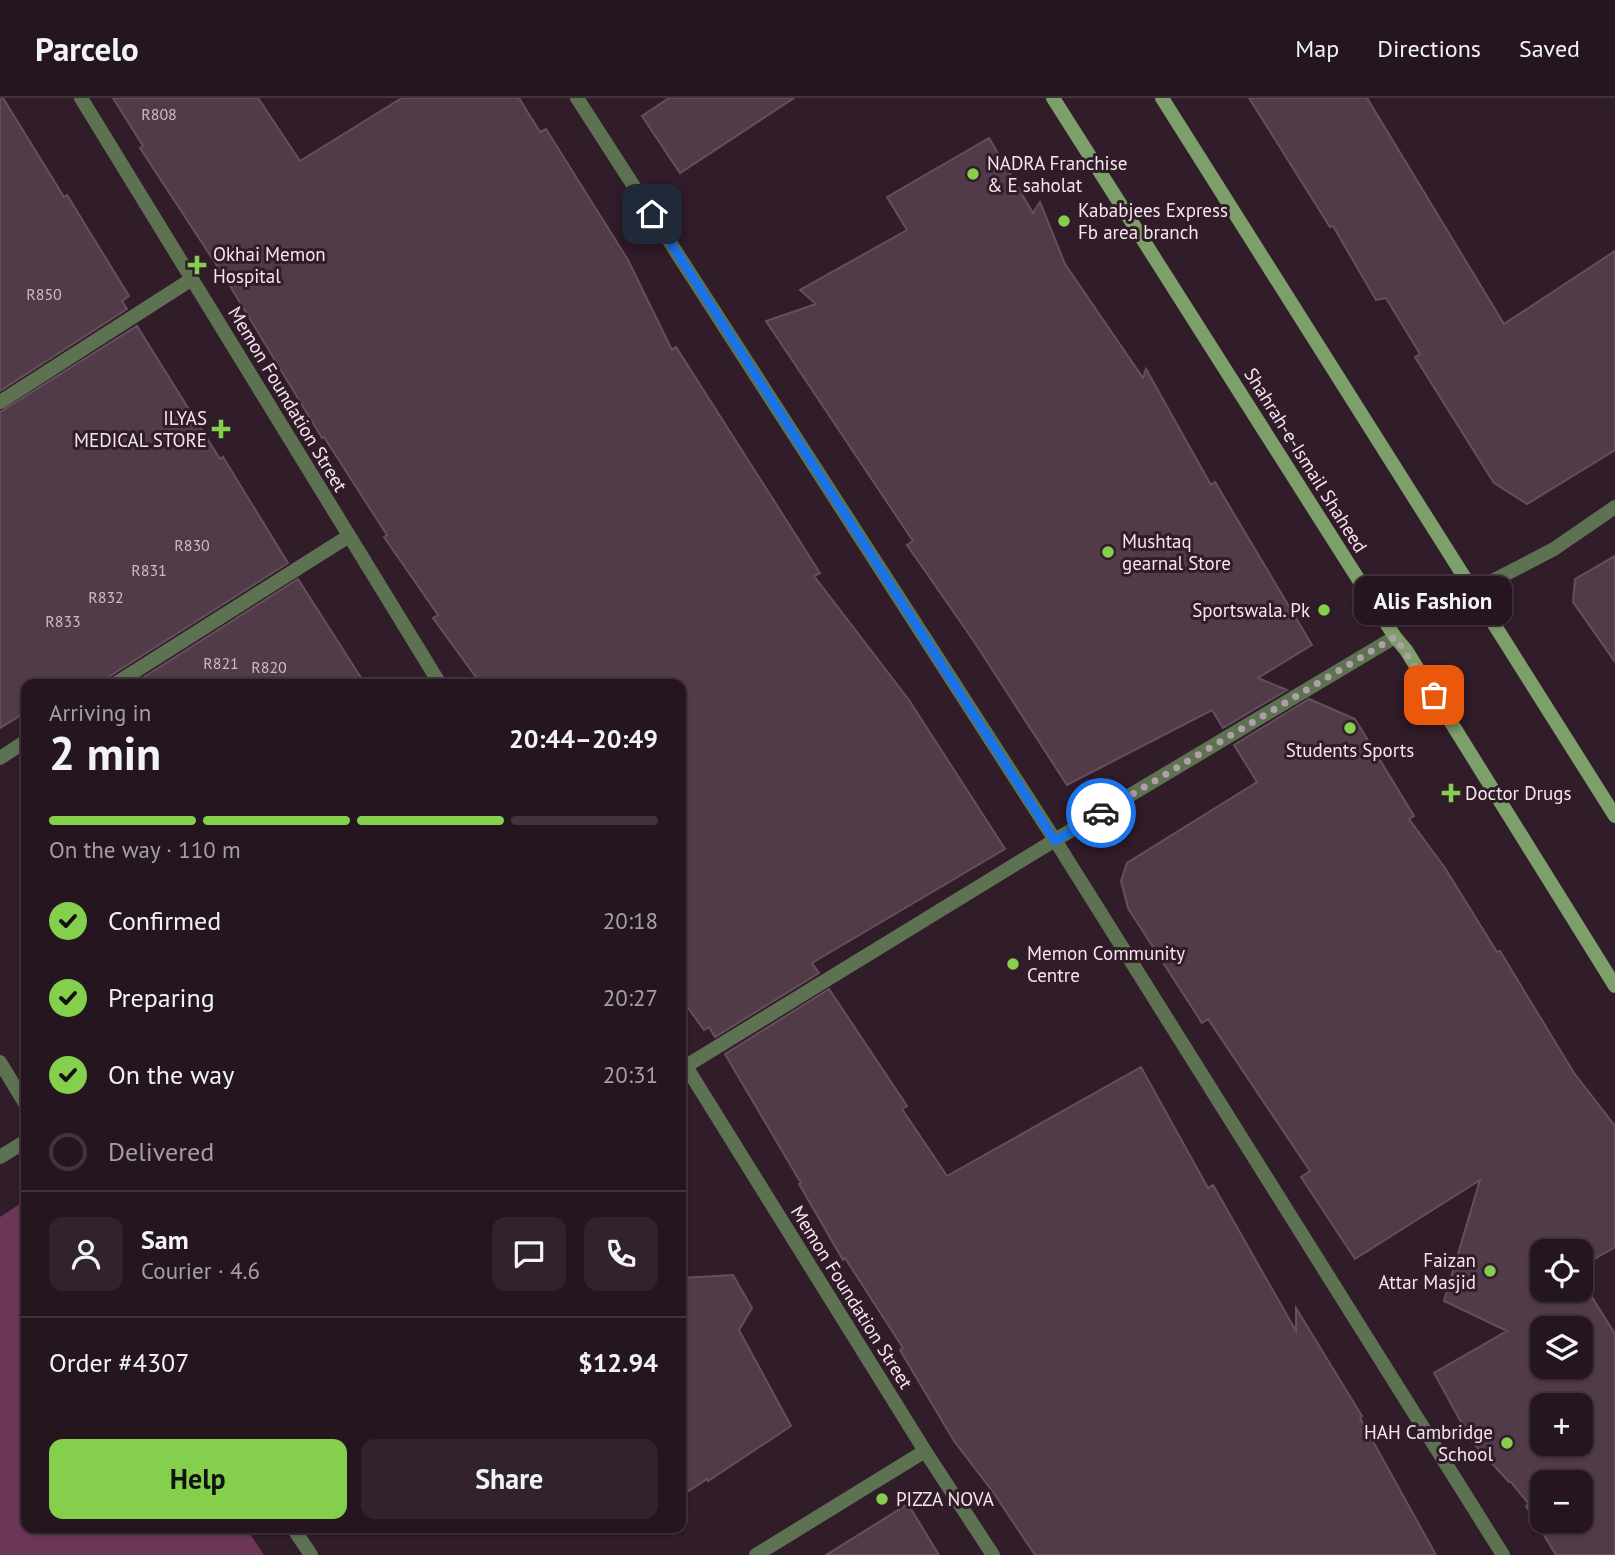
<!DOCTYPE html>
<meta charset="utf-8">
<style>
:root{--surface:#25151f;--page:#31222c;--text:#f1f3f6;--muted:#a39fa4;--line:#42343d;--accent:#84d04d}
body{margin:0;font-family:"PT Sans",sans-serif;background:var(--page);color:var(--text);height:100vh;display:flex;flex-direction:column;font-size:26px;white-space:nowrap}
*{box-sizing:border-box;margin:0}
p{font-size:23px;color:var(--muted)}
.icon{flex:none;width:38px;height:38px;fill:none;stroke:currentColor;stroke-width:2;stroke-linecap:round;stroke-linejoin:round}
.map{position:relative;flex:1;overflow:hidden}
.sheet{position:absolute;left:21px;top:581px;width:665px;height:854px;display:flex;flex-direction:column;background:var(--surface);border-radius:14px;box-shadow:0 2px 5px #0004,0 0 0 2px var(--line)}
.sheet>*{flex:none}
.buttons{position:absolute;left:1530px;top:1141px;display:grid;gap:14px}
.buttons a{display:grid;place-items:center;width:63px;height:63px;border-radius:14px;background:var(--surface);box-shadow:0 2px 5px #0004,0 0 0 2px var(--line);font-size:35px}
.pin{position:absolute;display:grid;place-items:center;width:60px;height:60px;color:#fff;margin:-30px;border-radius:14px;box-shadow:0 4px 10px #0006}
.courier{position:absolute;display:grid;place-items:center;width:70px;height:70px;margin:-35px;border:5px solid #1a73e8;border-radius:50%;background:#fff;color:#222;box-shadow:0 2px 9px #0007}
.bubble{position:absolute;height:49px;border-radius:14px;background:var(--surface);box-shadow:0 2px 5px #0004,0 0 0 2px var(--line);font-size:23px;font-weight:800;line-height:49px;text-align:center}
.head em{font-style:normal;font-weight:800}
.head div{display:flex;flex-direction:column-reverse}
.head{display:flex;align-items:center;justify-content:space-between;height:119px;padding:0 28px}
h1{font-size:46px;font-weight:800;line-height:52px}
.bar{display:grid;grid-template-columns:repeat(4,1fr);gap:10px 7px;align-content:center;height:84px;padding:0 28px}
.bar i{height:9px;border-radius:5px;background:var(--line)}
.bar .current{background:var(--accent)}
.bar p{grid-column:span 4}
.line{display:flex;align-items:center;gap:18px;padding:0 28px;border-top:2px solid var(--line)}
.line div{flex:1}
.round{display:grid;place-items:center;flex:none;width:74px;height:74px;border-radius:14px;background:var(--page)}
ol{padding:0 28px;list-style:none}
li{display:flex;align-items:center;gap:21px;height:77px}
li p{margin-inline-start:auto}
li .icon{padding:7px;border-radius:50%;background:var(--accent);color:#111;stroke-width:4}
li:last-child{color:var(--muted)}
li i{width:38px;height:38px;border:4px solid var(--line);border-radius:50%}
.primary-button{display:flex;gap:14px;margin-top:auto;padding:14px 28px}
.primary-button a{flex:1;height:80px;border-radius:14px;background:var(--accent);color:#111;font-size:28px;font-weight:800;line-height:80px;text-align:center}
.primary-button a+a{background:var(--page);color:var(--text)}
header{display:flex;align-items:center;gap:42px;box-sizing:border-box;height:98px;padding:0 35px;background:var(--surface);border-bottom:2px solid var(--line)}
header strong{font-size:33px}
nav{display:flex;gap:38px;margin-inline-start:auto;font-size:24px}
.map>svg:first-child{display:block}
.green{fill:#6c3659}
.building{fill:#513b48;stroke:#664f5d;stroke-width:2;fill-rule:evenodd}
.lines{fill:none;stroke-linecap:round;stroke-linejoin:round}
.minor{stroke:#5d7251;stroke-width:14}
.secondary{stroke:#7d9f6a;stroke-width:14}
.done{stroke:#b09fa9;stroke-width:7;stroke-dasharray:0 12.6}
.route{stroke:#1a73e8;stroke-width:9}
.poi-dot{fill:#84d04d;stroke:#311c29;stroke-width:2.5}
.labels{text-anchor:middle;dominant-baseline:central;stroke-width:6;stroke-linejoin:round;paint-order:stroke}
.number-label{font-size:16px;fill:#cbbbc4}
.poi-label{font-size:19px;fill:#f4e6ee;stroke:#311c29;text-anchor:start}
.street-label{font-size:19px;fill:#f4e6ee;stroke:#311c29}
</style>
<header>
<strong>Parcelo</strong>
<nav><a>Map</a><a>Directions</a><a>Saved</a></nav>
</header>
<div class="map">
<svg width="1615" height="1457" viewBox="0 0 1615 1457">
<rect width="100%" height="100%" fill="#311c29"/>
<path class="green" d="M 26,1102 L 26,1430 L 246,1430 L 264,1457 L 0,1457 L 0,1119 Z"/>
<path class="building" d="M 0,0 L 3,0 L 64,99 L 67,97 L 129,198 L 122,203 L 127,211 L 0,293 Z
M 113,0 L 258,0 L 300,63 L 402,0 L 519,0 L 540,34 L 546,31 L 628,162 L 672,252 L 676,249 L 820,475 L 814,478 L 909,602 L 1005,751 L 812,865 L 819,875 L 715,939 L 709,929 L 704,932 L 681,900 L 681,586 L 481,586 L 433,520 L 438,517 L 384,439 L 387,437 L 324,339 L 322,340 L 227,183 L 140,50 L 143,48 Z
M 669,0 L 794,0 L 680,75 L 642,18 Z
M 1249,0 L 1367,0 L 1504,226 L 1615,153 L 1615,352 L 1527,406 L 1494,385 L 1415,259 L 1420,256 L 1386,200 L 1376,202 L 1333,128 L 1330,129 Z
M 989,40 L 1033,115 L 1040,104 L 1065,166 L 1143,280 L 1146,271 L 1211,387 L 1215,384 L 1312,547 L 1258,580 L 1287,592 L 1223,630 L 1212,612 L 1067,687 L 973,542 L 907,447 L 913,443 L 766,223 L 816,206 L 800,192 L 907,132 L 887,99 Z
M 137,228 L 220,361 L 223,359 L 288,465 L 110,578 L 105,586 L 26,586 L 26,614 L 0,630 L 0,314 Z
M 1615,458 L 1615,564 L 1573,504 L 1575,481 Z
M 298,481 L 365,586 L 133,586 Z
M 1309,601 L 1355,621 L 1414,718 L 1409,721 L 1445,770 L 1497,854 L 1500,853 L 1574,975 L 1615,1028 L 1615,1149 L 1580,1169 L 1580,1153 L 1542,1153 L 1542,1192 L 1580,1192 L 1580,1180 L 1615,1236 L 1615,1457 L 1556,1457 L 1526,1408 L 1529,1406 L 1511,1384 L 1509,1384 L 1472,1344 L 1434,1275 L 1507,1233 L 1444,1203 L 1480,1082 L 1355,1161 L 1301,1079 L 1310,1073 L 1208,921 L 1202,925 L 1128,810 L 1121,783 L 1127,765 L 1257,684 L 1234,647 ZM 1542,1230 L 1580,1230 L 1580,1269 L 1542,1269 ZM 1542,1307 L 1580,1307 L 1580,1346 L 1542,1346 ZM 1542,1384 L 1580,1384 L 1580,1423 L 1542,1423 Z
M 829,891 L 907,1008 L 902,1011 L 947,1078 L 1141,969 L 1208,1090 L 1213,1087 L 1296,1233 L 1296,1210 L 1362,1318 L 1360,1320 L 1436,1457 L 1035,1457 L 993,1394 L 954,1343 L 900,1252 L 903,1250 L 845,1160 L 843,1162 L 799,1086 L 801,1085 L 725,956 Z
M 733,1177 L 752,1210 L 739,1232 L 791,1328 L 708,1383 L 707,1381 L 681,1398 L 681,1180 Z
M 908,1406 L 939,1457 L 826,1457 Z"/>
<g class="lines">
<path class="minor" d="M 81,0 L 440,586
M 577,0 L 1055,742 L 1503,1457
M 0,304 L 192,181
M 1473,493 L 1554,451 L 1615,409
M 115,586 L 349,438
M 0,660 L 26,643
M 682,962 L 925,1353 L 993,1457
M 0,964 L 26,1007
M 686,968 L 1055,742 L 1395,539
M 0,1059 L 26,1043
M 293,1430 L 311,1457
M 756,1457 L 925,1353"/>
<path class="secondary" d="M 1053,0 L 1395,539 L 1406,552 L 1615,888
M 1162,0 L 1615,718"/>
</g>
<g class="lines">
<path class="done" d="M 1101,715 L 1395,539 L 1434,597"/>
<path class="route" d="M 652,116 L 1055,743 L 1101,715"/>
</g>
<g class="poi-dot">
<circle cx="973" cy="76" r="7"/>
<circle cx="1064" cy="123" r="7"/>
<path d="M193.5 156.5h7v7h7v7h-7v7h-7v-7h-7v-7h7z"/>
<path d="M217.5 320.5h7v7h7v7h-7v7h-7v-7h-7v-7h7z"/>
<circle cx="1108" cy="454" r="7"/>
<circle cx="1324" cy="512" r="7"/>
<circle cx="1350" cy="630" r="7"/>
<path d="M1447.5 684.5h7v7h7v7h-7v7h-7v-7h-7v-7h7z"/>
<circle cx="1013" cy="866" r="7"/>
<circle cx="1490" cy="1173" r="7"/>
<circle cx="1507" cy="1345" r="7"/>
<circle cx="882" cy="1401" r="7"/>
</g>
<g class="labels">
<g class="number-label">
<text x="159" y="16">R808</text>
<text x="44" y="196">R850</text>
<text x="192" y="447">R830</text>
<text x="149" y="472">R831</text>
<text x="106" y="499">R832</text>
<text x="63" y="523">R833</text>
<text x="221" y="565">R821</text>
<text x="269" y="569">R820</text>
</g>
<g class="poi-label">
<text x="987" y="65">NADRA Franchise<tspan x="987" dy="22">&amp; E saholat</tspan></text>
<text x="1078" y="112">Kababjees Express<tspan x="1078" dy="22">Fb area branch</tspan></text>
<text x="213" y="156">Okhai Memon<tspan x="213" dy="22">Hospital</tspan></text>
<text x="207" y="320" text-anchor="end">ILYAS<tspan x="207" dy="22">MEDICAL STORE</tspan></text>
<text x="1122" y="443">Mushtaq<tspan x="1122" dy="22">gearnal Store</tspan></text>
<text x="1310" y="512" text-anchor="end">Sportswala. Pk</text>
<text x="1350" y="652" text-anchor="middle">Students Sports</text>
<text x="1465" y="695">Doctor Drugs</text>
<text x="1027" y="855">Memon Community<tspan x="1027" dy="22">Centre</tspan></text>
<text x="1476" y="1162" text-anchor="end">Faizan<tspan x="1476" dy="22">Attar Masjid</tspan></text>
<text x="1493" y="1334" text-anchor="end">HAH Cambridge<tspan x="1493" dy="22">School</tspan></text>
<text x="896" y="1401">PIZZA NOVA</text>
</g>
<g class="street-label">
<text transform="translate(288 301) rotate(59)">Memon Foundation Street</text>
<text transform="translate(1306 362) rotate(58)">Shahrah-e-Ismail Shaheed</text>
<text transform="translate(852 1199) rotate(58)">Memon Foundation Street</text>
</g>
</g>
</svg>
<div class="buttons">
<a><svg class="icon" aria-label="locate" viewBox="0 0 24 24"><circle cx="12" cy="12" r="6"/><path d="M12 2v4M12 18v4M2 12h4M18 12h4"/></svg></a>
<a><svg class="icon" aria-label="layers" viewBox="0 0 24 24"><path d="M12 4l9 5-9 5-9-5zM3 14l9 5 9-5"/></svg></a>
<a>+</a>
<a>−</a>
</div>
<div class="pin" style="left:1434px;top:597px;background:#ea580c"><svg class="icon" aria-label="bag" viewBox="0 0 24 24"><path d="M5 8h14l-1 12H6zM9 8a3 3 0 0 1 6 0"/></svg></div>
<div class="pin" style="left:652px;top:116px;background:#1f2937"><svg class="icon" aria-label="home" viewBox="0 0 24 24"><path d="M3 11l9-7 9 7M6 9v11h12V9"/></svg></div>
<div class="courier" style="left:1101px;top:715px"><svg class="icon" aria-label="car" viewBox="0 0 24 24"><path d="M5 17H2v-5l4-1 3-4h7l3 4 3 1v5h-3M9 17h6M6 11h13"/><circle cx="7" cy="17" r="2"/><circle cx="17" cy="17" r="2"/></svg></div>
<div class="bubble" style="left:1354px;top:478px;width:158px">Alis Fashion</div>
<section class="sheet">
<div class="head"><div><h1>2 min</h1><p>Arriving in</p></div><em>20:44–20:49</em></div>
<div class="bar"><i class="current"></i><i class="current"></i><i class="current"></i><i></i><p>On the way · 110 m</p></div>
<ol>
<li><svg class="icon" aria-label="check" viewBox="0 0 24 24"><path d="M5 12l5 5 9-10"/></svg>Confirmed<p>20:18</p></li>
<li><svg class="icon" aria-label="check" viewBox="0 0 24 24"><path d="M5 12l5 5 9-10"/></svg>Preparing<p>20:27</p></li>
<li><svg class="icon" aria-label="check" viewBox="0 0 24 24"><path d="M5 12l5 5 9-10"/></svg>On the way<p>20:31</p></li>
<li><i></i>Delivered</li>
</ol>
<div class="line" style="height:126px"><a class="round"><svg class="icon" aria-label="person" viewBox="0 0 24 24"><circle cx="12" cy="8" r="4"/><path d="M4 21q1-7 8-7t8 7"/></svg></a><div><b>Sam</b><p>Courier · 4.6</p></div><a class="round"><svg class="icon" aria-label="chat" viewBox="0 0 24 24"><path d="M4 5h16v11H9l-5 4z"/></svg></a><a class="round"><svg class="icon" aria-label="phone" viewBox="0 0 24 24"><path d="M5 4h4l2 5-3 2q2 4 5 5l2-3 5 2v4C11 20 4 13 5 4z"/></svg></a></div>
<div class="line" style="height:91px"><div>Order #4307</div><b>$12.94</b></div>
<div class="primary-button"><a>Help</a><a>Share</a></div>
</section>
</div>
